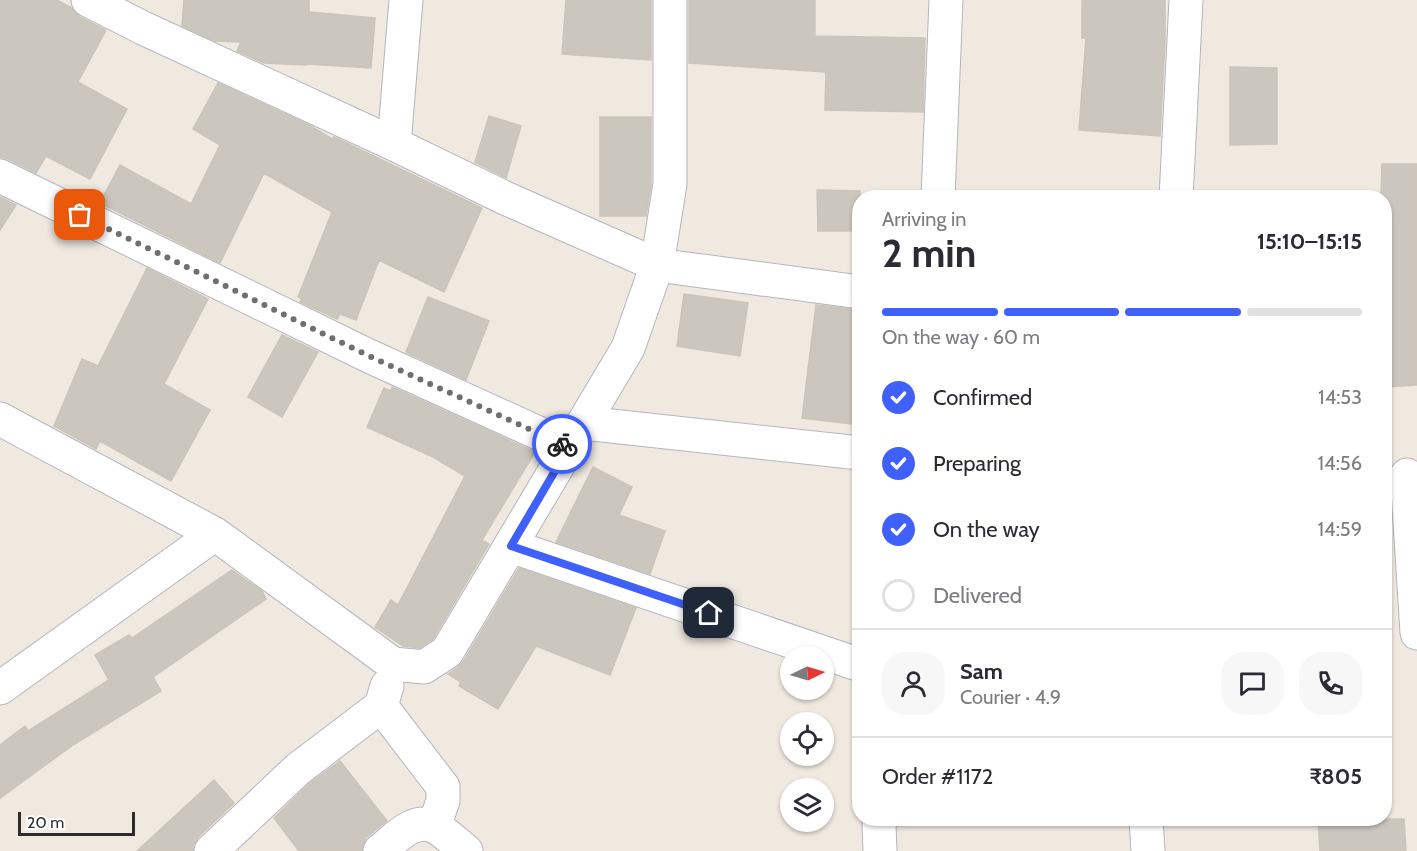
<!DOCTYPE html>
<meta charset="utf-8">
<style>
:root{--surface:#fff;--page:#f7f7f7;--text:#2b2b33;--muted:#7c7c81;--line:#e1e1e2;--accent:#4060fc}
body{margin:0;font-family:Cabin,sans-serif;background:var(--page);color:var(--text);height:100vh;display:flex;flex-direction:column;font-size:22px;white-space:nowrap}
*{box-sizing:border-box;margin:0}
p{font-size:20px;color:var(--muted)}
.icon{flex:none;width:33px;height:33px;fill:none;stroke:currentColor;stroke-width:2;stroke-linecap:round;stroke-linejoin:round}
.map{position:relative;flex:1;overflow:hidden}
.details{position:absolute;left:852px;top:190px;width:540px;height:636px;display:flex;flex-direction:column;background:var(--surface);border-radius:24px;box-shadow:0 2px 4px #0004}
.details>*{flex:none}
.needle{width:39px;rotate:85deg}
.tools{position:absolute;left:780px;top:646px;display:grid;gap:12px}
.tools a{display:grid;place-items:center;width:54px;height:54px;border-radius:50%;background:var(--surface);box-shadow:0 2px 4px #0004;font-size:30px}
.scale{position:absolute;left:18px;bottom:15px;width:117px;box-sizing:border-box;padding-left:6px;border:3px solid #2d2d2d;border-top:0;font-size:16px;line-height:21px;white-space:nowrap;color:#2d2d2d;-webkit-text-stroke:4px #fff;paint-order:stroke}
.pin{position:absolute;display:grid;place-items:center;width:51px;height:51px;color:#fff;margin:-26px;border-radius:12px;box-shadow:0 3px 9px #0006}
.courier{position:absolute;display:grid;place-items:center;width:60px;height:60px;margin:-30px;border:4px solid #4060fc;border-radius:50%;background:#fff;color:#222;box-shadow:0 2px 8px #0007}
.summary em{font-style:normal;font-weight:700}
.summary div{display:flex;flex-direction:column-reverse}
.summary{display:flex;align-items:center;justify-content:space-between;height:102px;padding:0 30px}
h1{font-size:39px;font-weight:700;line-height:45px}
.bar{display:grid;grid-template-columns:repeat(4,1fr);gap:9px 6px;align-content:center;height:72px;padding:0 30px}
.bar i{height:8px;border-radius:4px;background:var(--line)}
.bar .selected{background:var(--accent)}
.bar p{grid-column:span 4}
.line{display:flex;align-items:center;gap:15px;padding:0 30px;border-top:2px solid var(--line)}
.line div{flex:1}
.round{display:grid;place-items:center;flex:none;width:63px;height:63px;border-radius:24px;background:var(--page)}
ol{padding:0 30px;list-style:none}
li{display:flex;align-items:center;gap:18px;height:66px}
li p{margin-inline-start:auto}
li .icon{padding:6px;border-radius:50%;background:var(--accent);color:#fff;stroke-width:4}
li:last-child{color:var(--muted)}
li i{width:33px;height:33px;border:3px solid var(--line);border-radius:50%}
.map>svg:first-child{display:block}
.building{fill:#cbc7be;stroke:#cbc5b9;stroke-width:1.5}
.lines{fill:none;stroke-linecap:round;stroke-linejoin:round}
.minor-casing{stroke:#b3b6c1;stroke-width:35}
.minor{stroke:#fff;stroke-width:33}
.done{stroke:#716f6c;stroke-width:6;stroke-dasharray:0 10.8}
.route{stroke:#4060fc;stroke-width:8}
</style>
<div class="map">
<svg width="1417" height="851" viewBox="0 0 1417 851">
<rect width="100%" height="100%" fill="#efe9e0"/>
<path class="building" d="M 0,0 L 57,0 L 72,8 L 80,17 L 106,30 L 78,82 L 127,109 L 90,179 L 46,156 L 36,173 L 8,159 L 0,157 Z
M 184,0 L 309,0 L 309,12 L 375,18 L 371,68 L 306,64 L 306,65 L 264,63 L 237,51 L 241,42 L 215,41 L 182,26 Z
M 566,0 L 651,0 L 651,60 L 562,54 Z
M 689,0 L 815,0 L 815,36 L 925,38 L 923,112 L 825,110 L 826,72 L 689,63 Z
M 1082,0 L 1165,0 L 1165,41 L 1160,136 L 1079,130 L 1086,38 L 1082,38 Z
M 1230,67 L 1277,68 L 1277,144 L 1230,145 Z
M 218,83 L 309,125 L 332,139 L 334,137 L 482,208 L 444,292 L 379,260 L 356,320 L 340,314 L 337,319 L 300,302 L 302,299 L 298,297 L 332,212 L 264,173 L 220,263 L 100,203 L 120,165 L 191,204 L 220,145 L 193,129 Z
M 489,116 L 521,126 L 506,178 L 475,162 Z
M 600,117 L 651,117 L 651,186 L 646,216 L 600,216 Z
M 1382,164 L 1417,164 L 1417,385 L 1384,387 L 1384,198 L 1381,198 Z
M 817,190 L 860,191 L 860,231 L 818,231 Z
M 0,197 L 16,205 L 0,230 Z
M 147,268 L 208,299 L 164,384 L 210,410 L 171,481 L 100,441 L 96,449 L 54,426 L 82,359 L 98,366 Z
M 684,294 L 748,303 L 740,356 L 677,346 Z
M 428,297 L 489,321 L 466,380 L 406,352 Z
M 816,305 L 860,310 L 860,425 L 802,418 Z
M 282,335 L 318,352 L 282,417 L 248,397 Z
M 392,387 L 535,452 L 482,540 L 489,544 L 433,639 L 419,648 L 403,646 L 375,627 L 391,600 L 398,605 L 465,476 L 433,457 L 367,427 L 384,388 L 391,391 Z
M 593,467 L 632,487 L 619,515 L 665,531 L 650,574 L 556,542 Z
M 519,568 L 636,608 L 610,675 L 536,646 L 498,709 L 459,686 L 461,682 L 448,674 L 457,668 L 463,662 Z
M 232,570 L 262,591 L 266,599 L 153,677 L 161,691 L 73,745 L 0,798 L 0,745 L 25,726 L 28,731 L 109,680 L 95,655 L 129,635 L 132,638 Z
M 340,761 L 387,821 L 367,837 L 363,844 L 362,851 L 299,851 L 274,818 L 310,783 Z
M 214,780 L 234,803 L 198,837 L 193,845 L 193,851 L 137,851 Z
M 1318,819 L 1404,819 L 1406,851 L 1320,851 Z"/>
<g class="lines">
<defs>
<path id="minor" d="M 88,0 L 143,28 L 394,144 L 505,198 L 657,265 L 860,292
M 394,144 L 406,0
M 0,176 L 369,356 L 569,447
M 938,198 L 946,0
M 1176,198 L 1186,0
M 0,419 L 215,534
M 584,423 L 860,453
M 1407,475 L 1417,633
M 511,546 L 860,665
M 387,686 L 381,706 L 443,787 L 443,801 L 434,826
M 0,688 L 215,534 L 393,664 L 424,667 L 447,652 L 628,348 L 657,265 L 670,184 L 670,0
M 1146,819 L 1148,851
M 211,851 L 298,769 L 381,706
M 380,851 C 395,839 414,816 435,827 C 445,832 457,844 466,851
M 880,851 L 879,825 L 881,819"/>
</defs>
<use href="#minor" class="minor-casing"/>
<use href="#minor" class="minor"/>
</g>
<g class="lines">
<path class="done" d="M 80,215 L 369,356 L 562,444"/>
<path class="route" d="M 562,444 L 569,447 L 511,546 L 709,613"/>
</g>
</svg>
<div class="tools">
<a><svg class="needle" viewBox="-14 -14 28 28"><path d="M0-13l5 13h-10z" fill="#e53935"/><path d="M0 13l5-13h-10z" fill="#7c7c81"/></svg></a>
<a><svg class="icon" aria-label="locate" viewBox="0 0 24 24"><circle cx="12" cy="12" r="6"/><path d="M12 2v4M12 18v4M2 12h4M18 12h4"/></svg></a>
<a><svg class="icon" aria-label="layers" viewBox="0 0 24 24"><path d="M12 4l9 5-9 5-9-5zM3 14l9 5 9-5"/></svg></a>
</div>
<div class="scale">20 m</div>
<div class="pin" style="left:80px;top:215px;background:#ea580c"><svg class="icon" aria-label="bag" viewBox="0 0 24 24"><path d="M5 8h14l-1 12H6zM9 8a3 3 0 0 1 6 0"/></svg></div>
<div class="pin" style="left:709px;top:613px;background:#1f2937"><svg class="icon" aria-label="home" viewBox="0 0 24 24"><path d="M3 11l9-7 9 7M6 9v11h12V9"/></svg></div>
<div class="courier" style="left:562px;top:444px"><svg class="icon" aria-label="bike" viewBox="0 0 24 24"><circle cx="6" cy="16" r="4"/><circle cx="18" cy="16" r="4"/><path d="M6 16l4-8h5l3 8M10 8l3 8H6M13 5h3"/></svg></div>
<section class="details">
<div class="summary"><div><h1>2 min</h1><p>Arriving in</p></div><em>15:10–15:15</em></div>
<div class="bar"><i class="selected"></i><i class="selected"></i><i class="selected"></i><i></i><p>On the way · 60 m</p></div>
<ol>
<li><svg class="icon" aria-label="check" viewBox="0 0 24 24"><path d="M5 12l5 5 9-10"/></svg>Confirmed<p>14:53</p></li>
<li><svg class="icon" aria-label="check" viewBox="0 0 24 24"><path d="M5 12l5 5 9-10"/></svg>Preparing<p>14:56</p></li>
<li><svg class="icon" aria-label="check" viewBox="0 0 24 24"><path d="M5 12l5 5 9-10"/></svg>On the way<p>14:59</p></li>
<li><i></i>Delivered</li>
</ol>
<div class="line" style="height:108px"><a class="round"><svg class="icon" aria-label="person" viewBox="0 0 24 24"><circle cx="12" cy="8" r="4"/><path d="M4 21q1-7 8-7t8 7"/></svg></a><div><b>Sam</b><p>Courier · 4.9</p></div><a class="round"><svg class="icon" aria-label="chat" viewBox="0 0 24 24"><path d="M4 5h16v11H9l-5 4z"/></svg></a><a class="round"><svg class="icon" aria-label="phone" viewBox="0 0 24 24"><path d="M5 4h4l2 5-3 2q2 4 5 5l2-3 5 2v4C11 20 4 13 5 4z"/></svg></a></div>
<div class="line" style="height:78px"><div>Order #1172</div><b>₹805</b></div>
</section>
</div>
